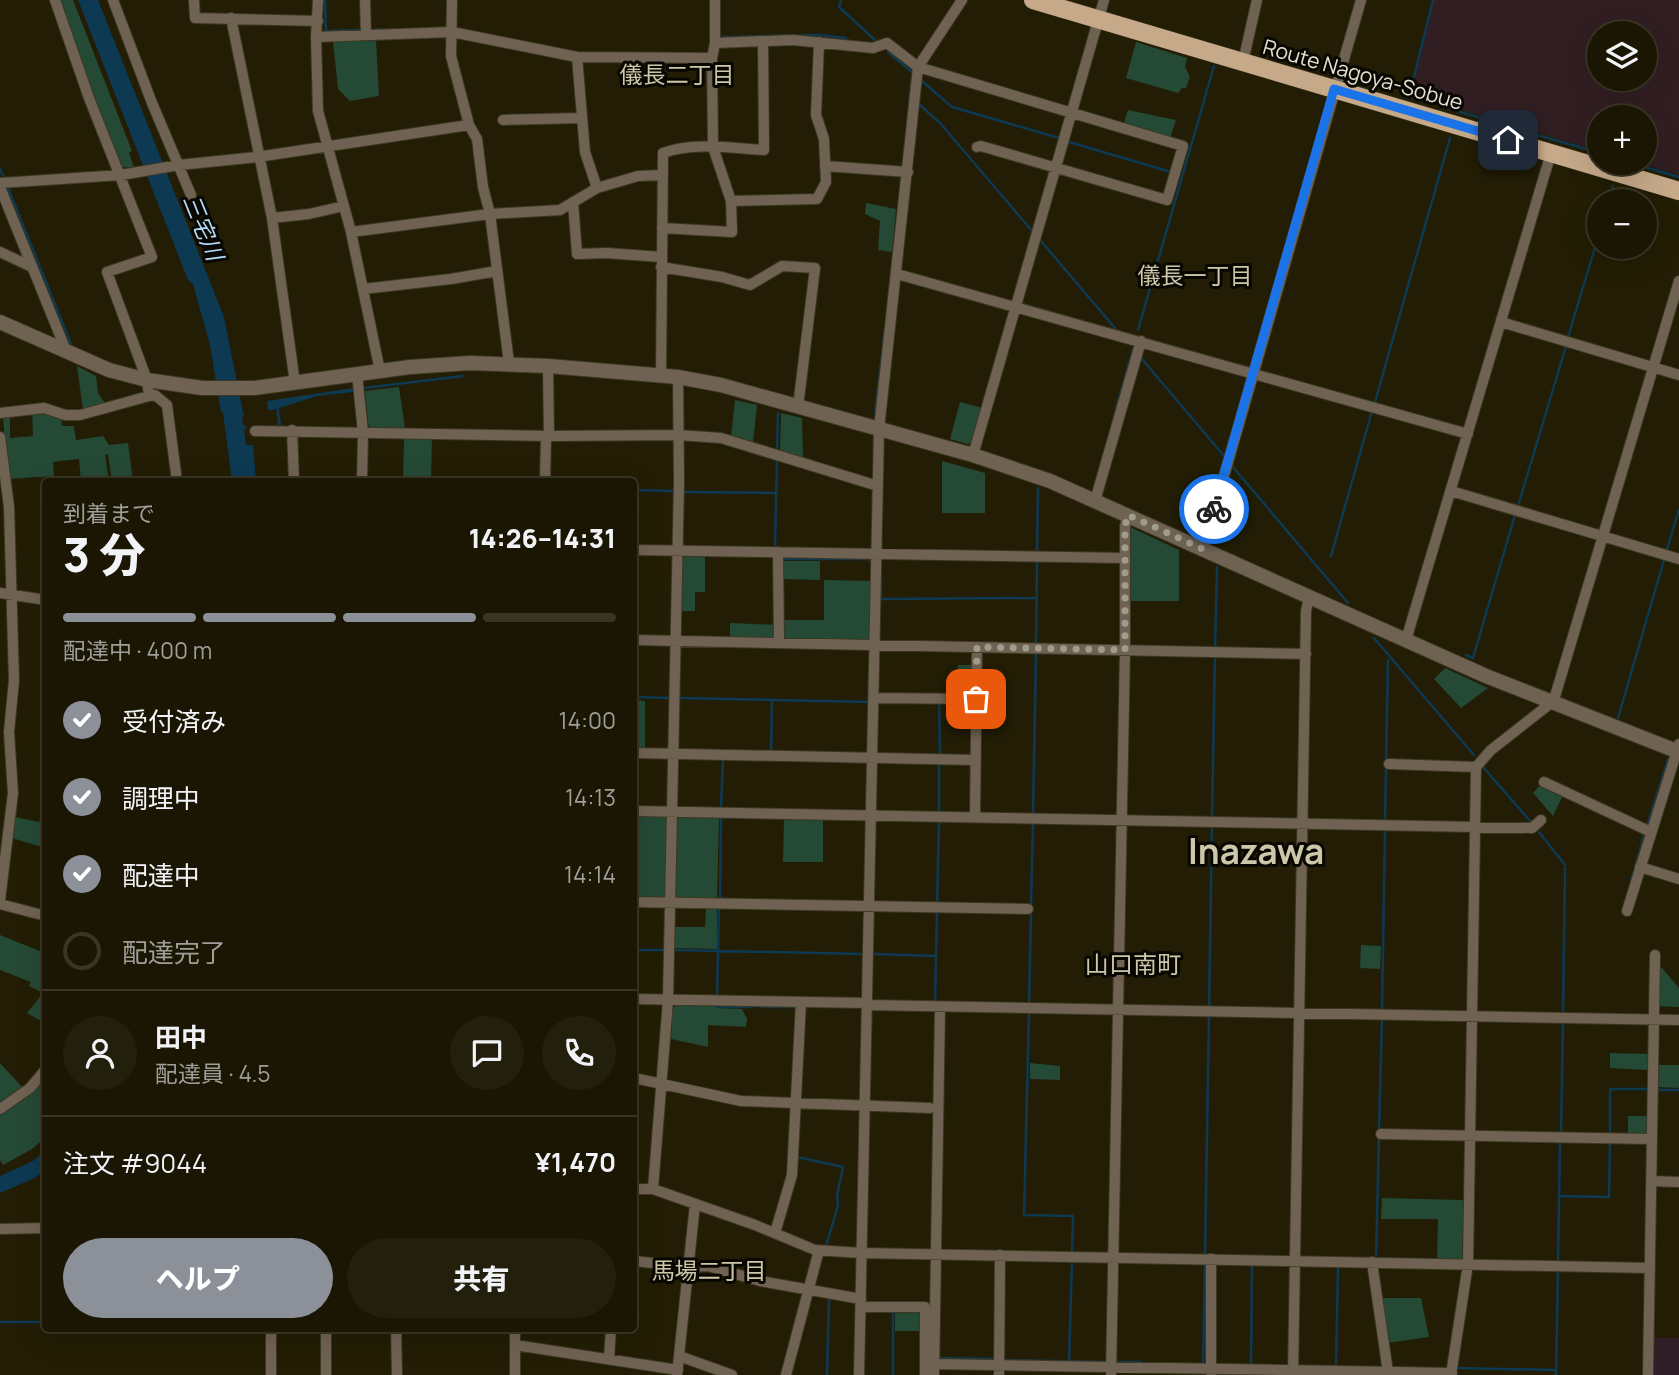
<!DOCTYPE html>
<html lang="ja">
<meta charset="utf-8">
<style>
:root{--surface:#1a1603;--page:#231f0d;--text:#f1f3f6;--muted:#9f9f9a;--line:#383525;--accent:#8c9099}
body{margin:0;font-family:Manrope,"Noto Sans JP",sans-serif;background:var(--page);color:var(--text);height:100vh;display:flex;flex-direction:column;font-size:26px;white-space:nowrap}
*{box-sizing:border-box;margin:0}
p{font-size:23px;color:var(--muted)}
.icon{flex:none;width:38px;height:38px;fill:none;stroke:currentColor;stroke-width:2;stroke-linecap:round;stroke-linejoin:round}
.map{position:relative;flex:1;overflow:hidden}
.details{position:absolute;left:42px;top:478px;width:595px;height:854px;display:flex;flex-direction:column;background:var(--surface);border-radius:7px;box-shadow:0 7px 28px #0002,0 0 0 2px var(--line)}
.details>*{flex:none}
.tools{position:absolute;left:1587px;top:21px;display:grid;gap:14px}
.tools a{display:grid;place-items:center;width:70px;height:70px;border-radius:50%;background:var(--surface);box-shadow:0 7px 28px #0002,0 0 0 2px var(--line);font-size:35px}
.pin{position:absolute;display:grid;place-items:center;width:60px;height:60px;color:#fff;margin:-30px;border-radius:14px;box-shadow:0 4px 10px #0006}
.courier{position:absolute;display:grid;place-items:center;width:70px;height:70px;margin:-35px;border:5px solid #1a73e8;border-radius:50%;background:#fff;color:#222;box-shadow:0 2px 9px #0007}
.head em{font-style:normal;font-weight:800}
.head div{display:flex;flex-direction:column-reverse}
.head{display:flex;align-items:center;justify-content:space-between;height:119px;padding:0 21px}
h1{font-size:46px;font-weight:800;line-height:52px}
.bar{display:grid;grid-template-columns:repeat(4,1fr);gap:10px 7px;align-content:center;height:84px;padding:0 21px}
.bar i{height:9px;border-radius:5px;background:var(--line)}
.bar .active{background:var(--accent)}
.bar p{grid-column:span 4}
.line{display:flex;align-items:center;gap:18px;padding:0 21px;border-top:2px solid var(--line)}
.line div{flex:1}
.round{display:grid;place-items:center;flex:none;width:74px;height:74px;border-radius:37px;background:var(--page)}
ol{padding:0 21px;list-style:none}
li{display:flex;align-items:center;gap:21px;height:77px}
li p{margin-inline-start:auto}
li .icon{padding:7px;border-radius:50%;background:var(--accent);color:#fff;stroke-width:4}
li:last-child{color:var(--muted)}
li i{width:38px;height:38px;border:4px solid var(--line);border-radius:50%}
.button{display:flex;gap:14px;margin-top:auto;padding:14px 21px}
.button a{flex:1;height:80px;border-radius:42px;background:var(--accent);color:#fff;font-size:28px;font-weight:800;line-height:80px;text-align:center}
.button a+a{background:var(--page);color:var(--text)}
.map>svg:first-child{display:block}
.industrial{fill:#311e22;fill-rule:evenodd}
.education{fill:#2f1e27}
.green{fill:#244935}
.water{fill:#0d3953}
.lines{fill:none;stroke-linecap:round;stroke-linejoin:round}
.stream{stroke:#0d3953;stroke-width:2.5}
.minor-casing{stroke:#3d3821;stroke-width:12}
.tertiary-casing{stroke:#3d3821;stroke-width:16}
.primary-casing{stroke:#3d3821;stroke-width:19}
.minor{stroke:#706253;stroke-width:10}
.tertiary{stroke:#706253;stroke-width:14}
.primary{stroke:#c6a989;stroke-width:18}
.done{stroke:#a09c8a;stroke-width:7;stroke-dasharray:0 12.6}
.route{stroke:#1a73e8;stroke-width:9}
.labels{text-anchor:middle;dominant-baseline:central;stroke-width:6;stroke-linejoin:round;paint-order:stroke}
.street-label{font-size:21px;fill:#e4e1d2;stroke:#090701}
.neighbourhood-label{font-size:23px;fill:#cdc7a9;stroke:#090701}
.water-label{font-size:23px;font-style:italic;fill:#b2d9f6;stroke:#090701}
.quarter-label{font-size:24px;fill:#cdc7a9;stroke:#090701}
.town-label{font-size:35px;font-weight:bold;fill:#cdc7a9;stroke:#090701}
</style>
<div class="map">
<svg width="1679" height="1375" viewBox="0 0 1679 1375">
<rect width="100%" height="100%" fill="#221d04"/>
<path class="industrial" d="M 1434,0 L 1679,0 L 1679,175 L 1639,163 L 1645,163 L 1645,117 L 1600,117 L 1599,151 L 1411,95 ZM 1600,33 L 1645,33 L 1645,79 L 1600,79 Z"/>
<path class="education" d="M 1653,1338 L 1679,1338 L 1679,1375 L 1652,1375 Z"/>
<path class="green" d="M 58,0 L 73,0 L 132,151 L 129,152 L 134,168 L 121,167 Z
M 376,40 L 379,96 L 350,101 L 338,89 L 333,41 Z
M 1136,42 L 1187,58 L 1185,67 L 1190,77 L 1186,88 L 1182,88 L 1178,93 L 1126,78 Z
M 1128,110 L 1176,120 L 1170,138 L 1124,123 Z
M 866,203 L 896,209 L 892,252 L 878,250 L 880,221 L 865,214 Z
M 77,366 L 96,376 L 98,393 L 106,405 L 83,410 Z
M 399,387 L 405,428 L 370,427 L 368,424 L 365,391 Z
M 735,400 L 757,405 L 753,443 L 731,436 Z
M 960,402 L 983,408 L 973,442 L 967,444 L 950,439 Z
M 45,411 L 61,417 L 62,426 L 74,426 L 76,440 L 103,436 L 109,445 L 128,443 L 133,481 L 112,481 L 108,454 L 105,455 L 109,481 L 81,481 L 79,459 L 53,462 L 54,476 L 8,479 L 3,416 L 10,415 L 10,438 L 33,436 L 32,412 Z
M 781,413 L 802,418 L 803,458 L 780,452 Z
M 404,438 L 432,438 L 431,481 L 403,481 Z
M 942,461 L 985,473 L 985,513 L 942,513 Z
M 1130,527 L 1179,550 L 1179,601 L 1130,601 Z
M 685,556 L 705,556 L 705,592 L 695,592 L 695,611 L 681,611 L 682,560 Z
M 782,561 L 820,561 L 820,580 L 783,579 Z
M 824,580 L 872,581 L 872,640 L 784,639 L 784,620 L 824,620 Z
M 730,623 L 777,625 L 777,638 L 730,640 Z
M 958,665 L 974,665 L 971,695 L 958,695 Z
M 1445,668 L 1488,688 L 1461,708 L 1434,679 Z
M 634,700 L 645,701 L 645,750 L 634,750 Z
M 1542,783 L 1564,793 L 1553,816 L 1533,793 Z
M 45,810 L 45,848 L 12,838 L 15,817 L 39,822 L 42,811 Z
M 634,815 L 665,816 L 668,820 L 667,896 L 664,899 L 634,899 Z
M 680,816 L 719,817 L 717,900 L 678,899 L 675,897 L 677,820 Z
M 784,819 L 823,819 L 823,862 L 783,862 Z
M 706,906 L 717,907 L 717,949 L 675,948 L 675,927 L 705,927 Z
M 0,935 L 45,953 L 45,1023 L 27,1013 L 43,993 L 29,986 L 31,982 L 0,970 Z
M 1361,945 L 1381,946 L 1380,969 L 1360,968 Z
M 1658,968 L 1662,968 L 1679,988 L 1679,1007 L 1657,1006 Z
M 676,1005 L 715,1005 L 716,1008 L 742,1009 L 747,1019 L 746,1027 L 708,1025 L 708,1047 L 671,1039 L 672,1010 Z
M 1610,1053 L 1648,1054 L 1648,1070 L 1610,1068 Z
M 0,1063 L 24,1089 L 0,1106 Z
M 1030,1063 L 1060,1066 L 1060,1080 L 1030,1079 Z
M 1658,1065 L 1679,1065 L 1679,1088 L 1657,1087 Z
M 45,1078 L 45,1138 L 32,1149 L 3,1165 L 0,1160 L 0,1112 L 31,1092 Z
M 1628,1116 L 1647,1116 L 1647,1132 L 1644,1135 L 1628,1135 Z
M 1382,1198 L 1464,1200 L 1462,1260 L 1437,1261 L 1438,1219 L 1381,1219 Z
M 1380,1298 L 1421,1298 L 1429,1337 L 1387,1343 Z
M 895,1309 L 921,1310 L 923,1331 L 895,1331 Z"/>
<path class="water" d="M 78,0 L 98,0 L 224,317 L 244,417 L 242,417 L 243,425 L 247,427 L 244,430 L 246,445 L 253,445 L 256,481 L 232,481 L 223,413 L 221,412 L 210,345 L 193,284 L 188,280 Z
M 354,388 L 354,392 L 317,396 L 279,408 L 281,425 L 278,425 L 276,408 L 274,410 L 268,410 L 267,401 Z
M 45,1151 L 45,1170 L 35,1178 L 0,1193 L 0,1176 L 33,1161 Z"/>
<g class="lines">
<path class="stream" d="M 325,0 L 326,31 L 359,30
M 841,0 L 839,7 L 876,41
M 373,30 L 381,29
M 803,35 L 817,35
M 819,35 L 846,38
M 723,37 L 797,35
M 888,52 L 913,73
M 922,81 L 952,107 L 1059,138
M 910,87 L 911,85
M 1407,96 L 1428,102
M 1409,97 L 1433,0
M 909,105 L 910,92
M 920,105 L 940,123 L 1033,232
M 1443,107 L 1502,124
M 1520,130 L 1600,153
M 1069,142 L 1171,172
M 1631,163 L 1679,177
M 0,169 L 3,176
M 8,188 L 71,344
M 1608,201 L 1613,186
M 1040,240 L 1115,328
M 1138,330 L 1214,66
M 1568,337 L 1600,231
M 1141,358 L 1225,457
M 364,388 L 463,376
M 1375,402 L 1450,138
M 1116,408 L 1133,349
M 875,413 L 885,328
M 777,450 L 778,413
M 1233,467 L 1348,603
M 634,490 L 674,491
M 684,492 L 776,493
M 1518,506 L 1566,346
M 775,545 L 777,461
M 1667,549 L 1679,510
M 1037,552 L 1038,488
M 1331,556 L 1372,411
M 782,559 L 869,559 L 872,562
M 881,576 L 881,599 L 1037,598
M 1374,638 L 1474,755
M 1036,645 L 1037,562
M 1215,649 L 1217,567
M 1466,655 L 1473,658 L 1515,515
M 634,697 L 670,698
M 681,698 L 869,702
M 939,703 L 940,755
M 1618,718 L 1664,560
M 771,752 L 772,700
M 1386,761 L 1388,660
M 1483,767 L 1531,822
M 721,808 L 723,759
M 939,813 L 939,764
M 1033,814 L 1036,653
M 1212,817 L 1215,656
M 1385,820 L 1386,768
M 1647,826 L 1668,759
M 1539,832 L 1565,865
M 1636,863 L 1644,835
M 1631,880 L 1635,868
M 720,900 L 721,818
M 937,905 L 939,822
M 1031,906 L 1033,824
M 634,950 L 664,950
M 674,950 L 863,954
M 874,954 L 936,956
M 717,996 L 719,907
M 935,1003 L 937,912
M 1029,1004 L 1031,913
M 717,1007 L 752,1007
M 761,1007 L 796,1007
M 1209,1008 L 1212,826
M 1382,1010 L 1385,830
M 1563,1012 L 1565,868
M 1029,1013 L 1024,1215 L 1073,1216 L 1072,1253
M 1658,1090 L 1679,1090
M 1379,1129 L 1382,1019
M 1561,1134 L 1563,1023
M 1610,1134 L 1610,1089 L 1648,1089
M 797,1157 L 843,1167 L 837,1196 L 838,1206 L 826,1246
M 1559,1196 L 1609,1197 L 1610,1142
M 1205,1255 L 1209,1016
M 1376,1259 L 1379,1136
M 1558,1261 L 1560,1142
M 0,1322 L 46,1322
M 937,1358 L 996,1359
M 1002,1360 L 1107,1362
M 1069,1361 L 1072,1262
M 1117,1362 L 1141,1362
M 1201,1364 L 1203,1364 L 1205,1264
M 1251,1365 L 1252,1265
M 1336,1366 L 1338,1267
M 1456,1368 L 1556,1370
M 827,1375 L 829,1298
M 893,1375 L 893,1312
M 1556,1375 L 1558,1270"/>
<defs>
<path id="minor" d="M 113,0 L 152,103 L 191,195
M 194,0 L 195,18 L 318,21
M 318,0 L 316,37 L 318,111 L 351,232 L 380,371
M 365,0 L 366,35
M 452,0 L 451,56 L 469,125 L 477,139 L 483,187 L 490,214 L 509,363
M 715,0 L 715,43 L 712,58 L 713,147 L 731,201 L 817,199 L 826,182 L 824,139 L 816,115 L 819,42
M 231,18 L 272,218 L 295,383
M 316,37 L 452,32 L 577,57 L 712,58
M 715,43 L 793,40 L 873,48 L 887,43 L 918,67 L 1183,146 L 1167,200 L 981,146 L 977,147
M 577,57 L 585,152 L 597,188
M 1243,62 L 1257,0
M 503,120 L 581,118
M 825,166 L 908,172
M 0,183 L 121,175 L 179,165 L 257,157 L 469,125
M 0,187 L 67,353
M 573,202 L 577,254 L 607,253 L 661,257
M 272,218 L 309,214 L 344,206
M 662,228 L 732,232 L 731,201
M 351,232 L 490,214 L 560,210 L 597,188 L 638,176 L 663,175
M 0,252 L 32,267
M 661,267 L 722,277 L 750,285 L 782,266 L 815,268 L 798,407
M 897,274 L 1468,434
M 363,289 L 451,279 L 497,271
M 1501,322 L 1679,375
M 548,366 L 549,436
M 357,374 L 363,432 L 362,481
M 661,376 L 663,153 C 693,142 732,148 764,150 L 763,42
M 149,396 L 155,395 L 167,405 L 177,481
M 0,413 L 44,408 L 65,415 L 80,415 L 149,396 L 147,380 L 107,272 L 152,257 L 89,98 L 55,0
M 292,430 L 294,481
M 255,431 L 549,436 L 678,435 L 721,438 L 878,486
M 0,437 L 9,507 L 14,680 L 9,732 L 13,793 L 0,900
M 973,455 L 1104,0
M 545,481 L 546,436
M 1451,491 L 1679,559
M 1095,501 L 1141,341
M 1203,549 L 1361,0
M 634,550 L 1125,558
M 778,552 L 779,643
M 0,593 L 46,600
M 634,640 L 1306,654
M 1406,640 L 1551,153
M 874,698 L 976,699
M 1553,703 L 1679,281
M 634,753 L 976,760
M 1389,764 L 1476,767
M 1544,782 L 1651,832
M 634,811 L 1532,828 L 1541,820
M 975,817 L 977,647
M 1640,867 L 1679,879
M 634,902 L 1028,909
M 0,904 L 46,916
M 1627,911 L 1679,744
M 634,999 L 868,1003
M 868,1005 L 1679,1020
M 634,1078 L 741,1101 L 930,1108
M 0,1109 L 30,1088 L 46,1069
M 1381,1134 L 1652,1139
M 1651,1181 L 1679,1182
M 634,1189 L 653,1189 L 755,1225 L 815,1250 L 862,1253 L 1650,1268
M 653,1189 L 668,1000 L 679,482 L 678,377
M 0,1229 L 46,1228
M 775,1233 L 792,1175 L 801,1002
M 634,1261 L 689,1267 L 708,1266 L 760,1281 L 861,1299
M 1372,1262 L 1388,1372
M 861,1307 L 925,1307 L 925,1375
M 271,1328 L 271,1375
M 326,1328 L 326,1375
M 396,1328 L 397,1375
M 515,1345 L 678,1370
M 679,1356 L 732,1375
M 609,1359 L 611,1328
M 934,1364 L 1452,1373
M 515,1375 L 515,1328
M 677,1375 L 695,1204
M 786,1375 L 819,1250
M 859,1375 L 879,429 L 918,67 L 962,0
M 934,1375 L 940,1007
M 999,1375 L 1000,1255
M 1111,1375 L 1125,650 L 1125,526 L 1128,515
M 1211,1375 L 1211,1259
M 1293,1375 L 1306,611 L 1309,597
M 1451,1375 L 1468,1264 L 1476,767 L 1491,750 L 1551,703
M 1648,1375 L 1655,955"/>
<path id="tertiary" d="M 0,322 L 109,370 L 147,380 L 202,388 L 254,388 L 410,367 L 470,363 L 548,366 L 678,377 L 721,385 L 973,455 L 1050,481 L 1486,676 L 1679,752"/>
<path id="primary" d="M 1033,0 L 1679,191"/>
</defs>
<use href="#minor" class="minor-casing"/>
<use href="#tertiary" class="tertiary-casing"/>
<use href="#primary" class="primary-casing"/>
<use href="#minor" class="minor"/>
<use href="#tertiary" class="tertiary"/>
<use href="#primary" class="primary"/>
</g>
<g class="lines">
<path class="done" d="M 976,699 L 977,647 L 1125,650 L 1125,526 L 1128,515 L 1203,549 L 1214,509"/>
<path class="route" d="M 1214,509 L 1334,89 L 1508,140"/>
</g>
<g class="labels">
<g class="street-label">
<text transform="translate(1363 74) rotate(16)">Route Nagoya-Sobue</text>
</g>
<g class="neighbourhood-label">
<text x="677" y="74">儀長二丁目</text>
<text x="1195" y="275">儀長一丁目</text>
<text x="709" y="1270">馬場二丁目</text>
</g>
<g class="water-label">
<text transform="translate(204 227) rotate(68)">三宅川</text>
</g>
<g class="quarter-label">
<text x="1133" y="963">山口南町</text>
</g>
<g class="town-label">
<text x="1256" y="851">Inazawa</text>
</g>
</g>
</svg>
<div class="tools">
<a><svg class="icon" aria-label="layers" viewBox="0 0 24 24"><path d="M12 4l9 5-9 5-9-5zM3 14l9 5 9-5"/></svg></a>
<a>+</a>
<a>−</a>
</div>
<div class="pin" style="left:976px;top:699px;background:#ea580c"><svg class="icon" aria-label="bag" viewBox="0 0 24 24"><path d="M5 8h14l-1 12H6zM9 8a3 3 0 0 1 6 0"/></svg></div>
<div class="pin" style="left:1508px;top:140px;background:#1f2937"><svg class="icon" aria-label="home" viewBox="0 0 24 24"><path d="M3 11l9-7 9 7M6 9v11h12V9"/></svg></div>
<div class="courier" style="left:1214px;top:509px"><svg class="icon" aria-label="bike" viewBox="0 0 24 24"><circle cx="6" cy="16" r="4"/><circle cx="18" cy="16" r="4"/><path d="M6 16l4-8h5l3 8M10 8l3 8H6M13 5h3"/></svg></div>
<section class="details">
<div class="head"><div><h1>3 分</h1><p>到着まで</p></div><em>14:26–14:31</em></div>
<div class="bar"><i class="active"></i><i class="active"></i><i class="active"></i><i></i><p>配達中 · 400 m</p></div>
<ol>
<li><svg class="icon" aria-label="check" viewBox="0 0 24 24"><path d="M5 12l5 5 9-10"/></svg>受付済み<p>14:00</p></li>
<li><svg class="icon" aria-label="check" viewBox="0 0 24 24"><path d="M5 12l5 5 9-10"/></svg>調理中<p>14:13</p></li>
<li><svg class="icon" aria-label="check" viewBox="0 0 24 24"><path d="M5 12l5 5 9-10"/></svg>配達中<p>14:14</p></li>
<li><i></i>配達完了</li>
</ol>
<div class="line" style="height:126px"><a class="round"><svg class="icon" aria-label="person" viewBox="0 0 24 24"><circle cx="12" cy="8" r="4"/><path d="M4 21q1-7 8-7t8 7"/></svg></a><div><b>田中</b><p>配達員 · 4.5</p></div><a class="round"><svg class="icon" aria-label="chat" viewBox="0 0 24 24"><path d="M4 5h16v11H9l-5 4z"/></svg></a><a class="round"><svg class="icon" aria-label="phone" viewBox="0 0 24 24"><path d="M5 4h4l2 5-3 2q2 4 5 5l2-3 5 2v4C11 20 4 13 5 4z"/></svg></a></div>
<div class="line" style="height:91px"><div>注文 #9044</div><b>¥1,470</b></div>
<div class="button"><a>ヘルプ</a><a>共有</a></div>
</section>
</div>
